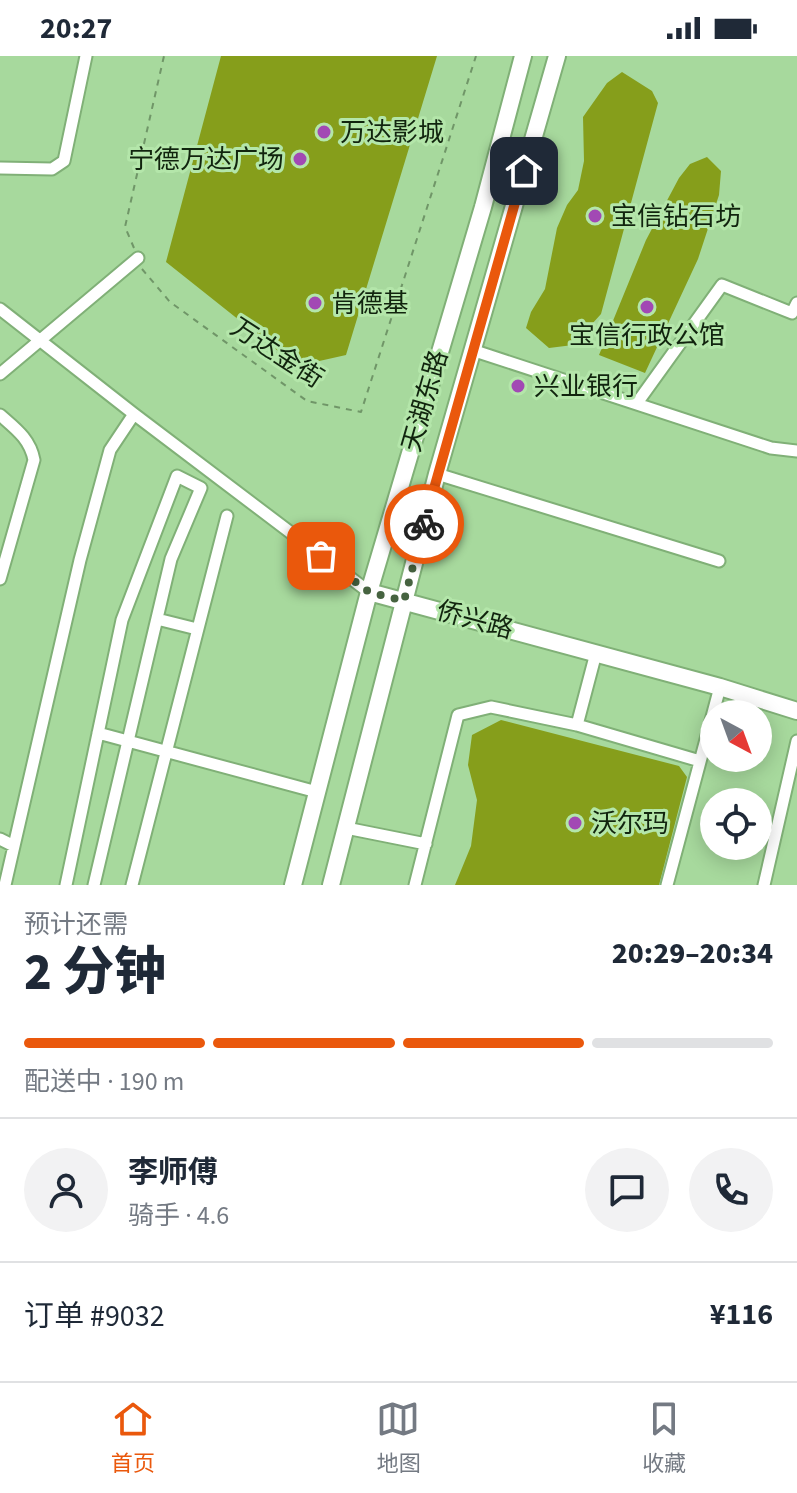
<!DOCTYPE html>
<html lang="zh">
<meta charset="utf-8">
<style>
:root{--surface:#fff;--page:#f2f2f3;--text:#1f2937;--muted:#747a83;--line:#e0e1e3;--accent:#ea580c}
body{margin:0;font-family:"Source Sans 3","Noto Sans SC",sans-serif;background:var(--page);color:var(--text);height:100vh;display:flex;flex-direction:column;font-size:30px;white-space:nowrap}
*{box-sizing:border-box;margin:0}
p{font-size:26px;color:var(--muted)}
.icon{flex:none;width:44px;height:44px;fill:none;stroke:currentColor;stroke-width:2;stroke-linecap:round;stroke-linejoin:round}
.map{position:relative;height:829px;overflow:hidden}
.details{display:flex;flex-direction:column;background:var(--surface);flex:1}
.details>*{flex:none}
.needle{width:52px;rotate:139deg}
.fabs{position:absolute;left:700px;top:644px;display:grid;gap:16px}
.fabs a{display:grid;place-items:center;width:72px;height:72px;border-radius:50%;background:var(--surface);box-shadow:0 4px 20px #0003;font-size:40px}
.pin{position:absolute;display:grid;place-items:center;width:68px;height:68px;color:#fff;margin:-34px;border-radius:16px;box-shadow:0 4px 12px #0006}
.courier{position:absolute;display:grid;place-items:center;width:80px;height:80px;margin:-40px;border:6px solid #ea580c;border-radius:50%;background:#fff;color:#222;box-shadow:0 2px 10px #0007}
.overview em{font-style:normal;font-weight:800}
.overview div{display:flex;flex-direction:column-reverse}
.overview{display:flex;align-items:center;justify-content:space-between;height:136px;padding:0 24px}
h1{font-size:52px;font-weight:800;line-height:60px}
.bar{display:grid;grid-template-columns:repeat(4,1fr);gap:12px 8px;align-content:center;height:96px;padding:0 24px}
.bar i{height:10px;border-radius:6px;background:var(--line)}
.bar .on{background:var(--accent)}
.bar p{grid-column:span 4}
.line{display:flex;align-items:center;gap:20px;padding:0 24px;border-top:2px solid var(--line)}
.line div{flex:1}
.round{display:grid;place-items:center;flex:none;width:84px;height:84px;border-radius:42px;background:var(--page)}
.status{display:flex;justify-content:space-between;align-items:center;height:56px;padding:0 40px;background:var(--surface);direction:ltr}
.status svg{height:22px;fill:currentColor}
.tabs{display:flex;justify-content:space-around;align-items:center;height:112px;border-top:2px solid var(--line);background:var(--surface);font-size:22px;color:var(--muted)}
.tabs a{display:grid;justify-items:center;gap:4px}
.tabs .on{color:var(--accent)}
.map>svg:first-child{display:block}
.building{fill:#869e1b}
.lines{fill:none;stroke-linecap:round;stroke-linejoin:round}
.street-casing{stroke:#80b077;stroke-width:15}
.secondary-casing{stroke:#80b077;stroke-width:20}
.path{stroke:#709668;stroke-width:2;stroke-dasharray:6 6;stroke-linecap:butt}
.street{stroke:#fff;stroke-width:11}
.secondary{stroke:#fff;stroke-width:16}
.done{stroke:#466340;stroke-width:8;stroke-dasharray:0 14.4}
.route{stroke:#ea580c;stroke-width:10}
.poi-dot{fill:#a249b4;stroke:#b4e6aa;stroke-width:3}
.labels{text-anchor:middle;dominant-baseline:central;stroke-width:6;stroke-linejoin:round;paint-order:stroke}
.poi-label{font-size:26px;fill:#11240e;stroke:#b4e6aa;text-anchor:start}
.street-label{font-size:26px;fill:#11240e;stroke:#b4e6aa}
</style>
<div class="status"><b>20:27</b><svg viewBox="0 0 49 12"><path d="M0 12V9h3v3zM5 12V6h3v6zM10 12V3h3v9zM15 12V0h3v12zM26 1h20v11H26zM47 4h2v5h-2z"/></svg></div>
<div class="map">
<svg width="797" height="829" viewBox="0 0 797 829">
<rect width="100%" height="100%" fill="#a7d99d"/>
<path class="building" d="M 221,0 L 437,0 L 346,299 L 297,310 L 166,206 Z
M 622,16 L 652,35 L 658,47 L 601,258 L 573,289 L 549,292 L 526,272 L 531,256 L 545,233 L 557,172 L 567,149 L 578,134 L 584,105 L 583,61 L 607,27 Z
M 707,101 L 721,115 L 719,139 L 698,203 L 645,317 L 599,299 L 646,184 L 679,122 L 690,108 Z
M 501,664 L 679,710 L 687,721 L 659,829 L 455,829 L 471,790 L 477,744 L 468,709 L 472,679 Z"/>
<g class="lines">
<defs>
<path id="street" d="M 0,112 L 52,113 L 64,105 L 86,0
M 0,253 L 134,358 L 369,536
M 475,295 L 771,392 L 797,395
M 0,318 L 138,202
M 637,347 L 722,229 L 792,257 L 797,247
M 0,359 C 16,373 30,383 34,404 L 0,523
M 437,418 L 719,505
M 157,563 L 197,573
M 577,669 L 700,705
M 98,677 L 317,736
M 346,772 L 426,788
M 0,783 L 14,790
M 5,829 L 80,504 L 110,394 L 134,358
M 66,829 L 122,564 L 177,420 L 201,432 L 171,503 L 94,829
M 132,829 L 227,460
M 415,829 L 458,659 L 491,651 L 577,669 L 596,597
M 667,829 L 720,631
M 764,829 L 797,685"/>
<path id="secondary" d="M 369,536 L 720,631 L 797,655
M 293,829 L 369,536 L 483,151 L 523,0
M 331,829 L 437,418 L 557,0"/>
</defs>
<use href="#street" class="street-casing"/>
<use href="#secondary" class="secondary-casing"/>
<path class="path" d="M 134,192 L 125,171 L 164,0
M 142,213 L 170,246 L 307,345 L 361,356 L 476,0"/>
<use href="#street" class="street"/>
<use href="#secondary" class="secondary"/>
</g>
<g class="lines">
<path class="done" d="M 321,500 L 369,536 L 404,545 L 424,468"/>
<path class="route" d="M 424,468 L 524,115"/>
</g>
<g class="poi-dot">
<circle cx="324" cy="76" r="8"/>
<circle cx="300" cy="103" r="8"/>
<circle cx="595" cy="160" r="8"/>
<circle cx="315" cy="247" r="8"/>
<circle cx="647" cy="251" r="8"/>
<circle cx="518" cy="330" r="8"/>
<circle cx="575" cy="767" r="8"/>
</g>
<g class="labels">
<g class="poi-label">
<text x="340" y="76">万达影城</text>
<text x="284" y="103" text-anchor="end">宁德万达广场</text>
<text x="611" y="160">宝信钻石坊</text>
<text x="331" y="247">肯德基</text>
<text x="647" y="279" text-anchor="middle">宝信行政公馆</text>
<text x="534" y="330">兴业银行</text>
<text x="591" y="767">沃尔玛</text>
</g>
<g class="street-label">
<text transform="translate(277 297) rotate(33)">万达金街</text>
<text transform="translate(425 345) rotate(-74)">天湖东路</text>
<text transform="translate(475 564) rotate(15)">侨兴路</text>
</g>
</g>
</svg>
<div class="fabs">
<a><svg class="needle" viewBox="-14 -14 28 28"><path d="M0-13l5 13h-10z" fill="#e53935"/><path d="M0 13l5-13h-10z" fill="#747a83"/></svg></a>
<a><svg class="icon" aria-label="locate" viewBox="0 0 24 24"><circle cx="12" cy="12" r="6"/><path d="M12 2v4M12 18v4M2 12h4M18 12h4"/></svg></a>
</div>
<div class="pin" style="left:321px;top:500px;background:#ea580c"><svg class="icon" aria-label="bag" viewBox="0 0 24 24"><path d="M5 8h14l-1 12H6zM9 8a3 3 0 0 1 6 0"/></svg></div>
<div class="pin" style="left:524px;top:115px;background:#1f2937"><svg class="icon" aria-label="home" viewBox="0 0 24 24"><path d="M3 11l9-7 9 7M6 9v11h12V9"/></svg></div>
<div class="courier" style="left:424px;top:468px"><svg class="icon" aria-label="bike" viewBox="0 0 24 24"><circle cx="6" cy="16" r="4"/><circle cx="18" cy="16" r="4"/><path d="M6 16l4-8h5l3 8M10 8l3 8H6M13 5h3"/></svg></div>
</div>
<section class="details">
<div class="overview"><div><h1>2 分钟</h1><p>预计还需</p></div><em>20:29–20:34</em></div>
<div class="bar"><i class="on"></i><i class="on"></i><i class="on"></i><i></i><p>配送中 · 190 m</p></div>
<div class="line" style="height:144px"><a class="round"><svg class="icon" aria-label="person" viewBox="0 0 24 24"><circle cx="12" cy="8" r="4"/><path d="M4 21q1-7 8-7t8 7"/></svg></a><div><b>李师傅</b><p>骑手 · 4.6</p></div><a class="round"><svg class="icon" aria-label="chat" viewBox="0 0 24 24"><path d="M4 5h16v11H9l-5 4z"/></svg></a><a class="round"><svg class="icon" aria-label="phone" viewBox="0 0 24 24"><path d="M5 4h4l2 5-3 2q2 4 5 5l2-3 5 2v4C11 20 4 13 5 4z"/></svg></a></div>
<div class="line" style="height:104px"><div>订单 #9032</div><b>¥116</b></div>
</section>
<nav class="tabs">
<a class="on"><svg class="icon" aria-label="home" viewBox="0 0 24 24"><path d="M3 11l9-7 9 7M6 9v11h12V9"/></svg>首页</a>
<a><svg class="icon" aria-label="map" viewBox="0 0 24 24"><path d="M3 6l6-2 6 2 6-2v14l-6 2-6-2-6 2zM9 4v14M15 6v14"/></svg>地图</a>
<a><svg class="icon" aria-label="saved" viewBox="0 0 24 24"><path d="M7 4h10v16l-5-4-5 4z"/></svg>收藏</a>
</nav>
